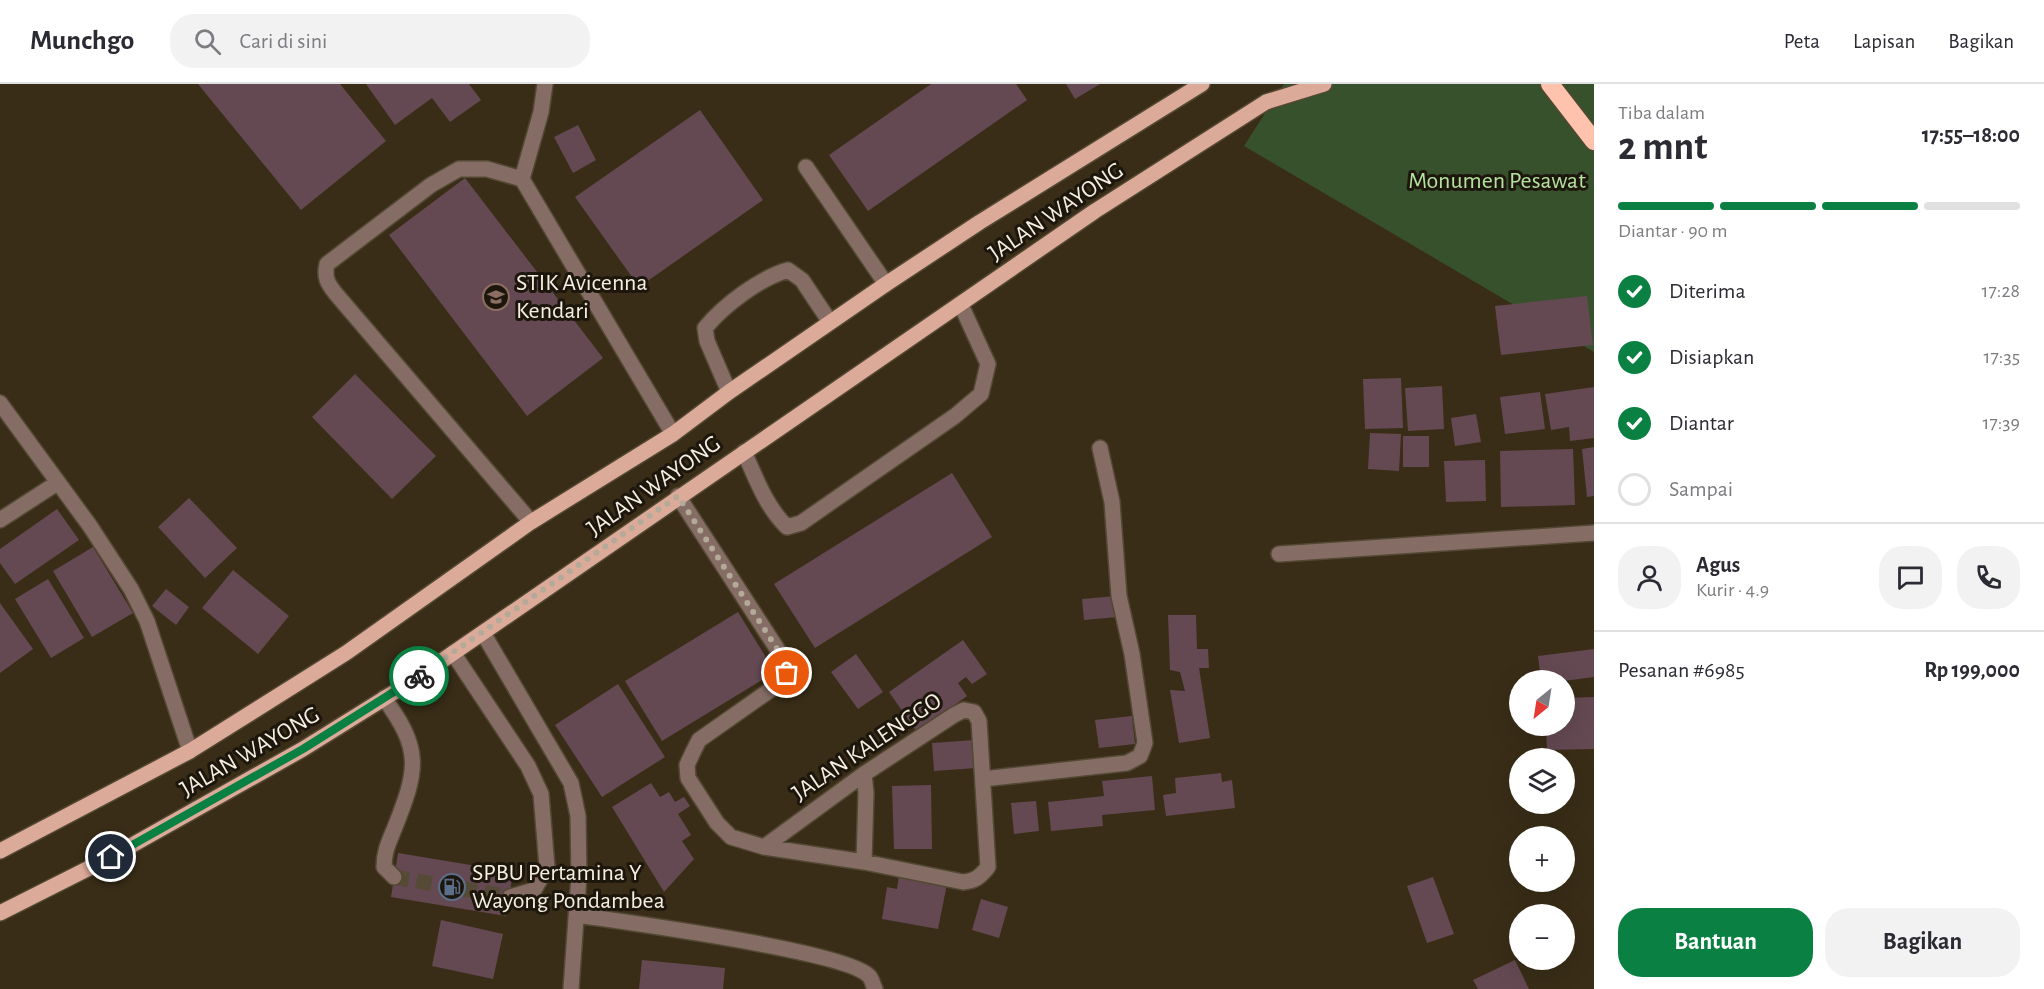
<!DOCTYPE html>
<html lang="id">
<meta charset="utf-8">
<style>
:root{--surface:#fff;--page:#f2f2f3;--text:#2b2b33;--muted:#7c7c81;--line:#e1e1e2;--accent:#0b8043}
body{margin:0;font-family:"Alegreya Sans",sans-serif;background:var(--page);color:var(--text);height:100vh;display:flex;flex-direction:column;font-size:22px;white-space:nowrap}
*{box-sizing:border-box;margin:0}
p{font-size:20px;color:var(--muted)}
.icon{flex:none;width:33px;height:33px;fill:none;stroke:currentColor;stroke-width:2;stroke-linecap:round;stroke-linejoin:round}
.map{position:relative;flex:1;overflow:hidden}
.panel{display:flex;flex-direction:column;background:var(--surface);width:450px}
.panel>*{flex:none}
.needle{width:39px;rotate:210deg}
.tools{position:absolute;left:1509px;top:586px;display:grid;gap:12px}
.tools a{display:grid;place-items:center;width:66px;height:66px;border-radius:50%;background:var(--surface);box-shadow:0 6px 24px #0002;font-size:30px}
.pin{position:absolute;display:grid;place-items:center;width:51px;height:51px;color:#fff;margin:-26px;border:3px solid #fff;border-radius:50%;box-shadow:0 2px 6px #0007}
.courier{position:absolute;display:grid;place-items:center;width:60px;height:60px;margin:-30px;border:4px solid #0b8043;border-radius:50%;background:#fff;color:#222;box-shadow:0 2px 8px #0007}
.summary em{font-style:normal;font-weight:700}
.summary div{display:flex;flex-direction:column-reverse}
.summary{display:flex;align-items:center;justify-content:space-between;height:102px;padding:0 24px}
h1{font-size:39px;font-weight:700;line-height:45px}
.bar{display:grid;grid-template-columns:repeat(4,1fr);gap:9px 6px;align-content:center;height:72px;padding:0 24px}
.bar i{height:8px;border-radius:4px;background:var(--line)}
.bar .on{background:var(--accent)}
.bar p{grid-column:span 4}
.line{display:flex;align-items:center;gap:15px;padding:0 24px;border-top:2px solid var(--line)}
.line div{flex:1}
.round{display:grid;place-items:center;flex:none;width:63px;height:63px;border-radius:24px;background:var(--page)}
ol{padding:0 24px;list-style:none}
li{display:flex;align-items:center;gap:18px;height:66px}
li p{margin-inline-start:auto}
li .icon{padding:6px;border-radius:50%;background:var(--accent);color:#fff;stroke-width:4}
li:last-child{color:var(--muted)}
li i{width:33px;height:33px;border:3px solid var(--line);border-radius:50%}
.cta{display:flex;gap:12px;margin-top:auto;padding:12px 24px}
.cta a{flex:1;height:69px;border-radius:24px;background:var(--accent);color:#fff;font-size:24px;font-weight:700;line-height:69px;text-align:center}
.cta a+a{background:var(--page);color:var(--text)}
header{display:flex;align-items:center;gap:36px;box-sizing:border-box;height:84px;padding:0 30px;background:var(--surface);border-bottom:2px solid var(--line)}
header strong{font-size:28px}
nav{display:flex;gap:33px;margin-inline-start:auto;font-size:21px}
.search{width:420px;height:54px;background:var(--page);display:flex;align-items:center;gap:15px;box-sizing:border-box;padding:0 21px;border-radius:24px;color:var(--muted);font-size:22px}
main{display:flex;flex:1;min-height:0}
.map>svg:first-child{display:block}
.green{fill:#38512d}
.building{fill:#644952}
.lines{fill:none;stroke-linecap:round;stroke-linejoin:round}
.minor-tunnel{stroke:#554a35;stroke-width:15;stroke-dasharray:15 8;stroke-linecap:butt}
.minor-casing{stroke:#534833;stroke-width:18}
.major-casing{stroke:#534833;stroke-width:18}
.highway-casing{stroke:#534833;stroke-width:21}
.minor{stroke:#856d65;stroke-width:15}
.major{stroke:#dcaa99;stroke-width:15}
.highway{stroke:#fec2ad;stroke-width:18}
.done{stroke:#b4aa9a;stroke-width:6;stroke-dasharray:0 10.8}
.route{stroke:#0b8043;stroke-width:8}
.labels{text-anchor:middle;dominant-baseline:central;stroke-width:6;stroke-linejoin:round;paint-order:stroke}
.park-label{font-size:24px;fill:#b3e29d;stroke:#1c160d}
.street-label{font-size:24px;fill:#f6eee0;stroke:#1c160d}
.poi-label{font-size:24px;fill:#f6eee0;stroke:#1c160d;text-anchor:start}
</style>
<header>
<strong>Munchgo</strong>
<div class="search"><svg class="icon" aria-label="search" viewBox="0 0 24 24"><circle cx="10" cy="10" r="6"/><path d="M15 15l6 6"/></svg>Cari di sini</div>
<nav><a>Peta</a><a>Lapisan</a><a>Bagikan</a></nav>
</header>
<main>
<div class="map">
<svg width="1594" height="905" viewBox="0 0 1594 905">
<rect width="100%" height="100%" fill="#392d17"/>
<path class="green" d="M 1284,0 L 1594,0 L 1594,268 L 1244,62 Z"/>
<path class="building" d="M 198,0 L 340,0 L 386,57 L 301,126 Z
M 366,0 L 469,0 L 481,16 L 450,38 L 432,14 L 395,41 Z
M 931,0 L 1016,0 L 1027,16 L 868,127 L 829,71 Z
M 1066,0 L 1100,0 L 1075,15 Z
M 700,26 L 763,116 L 639,203 L 575,113 Z
M 578,41 L 596,76 L 573,89 L 554,53 Z
M 465,94 L 603,274 L 527,332 L 389,151 Z
M 1587,212 L 1593,261 L 1501,271 L 1495,222 Z
M 355,290 L 436,372 L 392,415 L 312,333 Z
M 1401,294 L 1403,344 L 1365,345 L 1363,295 Z
M 1442,302 L 1444,345 L 1408,347 L 1405,304 Z
M 1594,303 L 1594,354 L 1570,357 L 1569,343 L 1551,346 L 1545,310 Z
M 1540,308 L 1545,345 L 1505,350 L 1500,313 Z
M 1476,330 L 1481,358 L 1455,362 L 1451,334 Z
M 1370,349 L 1401,350 L 1399,387 L 1368,385 Z
M 1403,352 L 1429,352 L 1429,383 L 1403,383 Z
M 1594,363 L 1594,412 L 1587,413 L 1582,365 Z
M 1573,365 L 1575,421 L 1501,423 L 1500,367 Z
M 1485,376 L 1486,417 L 1446,418 L 1444,377 Z
M 952,389 L 992,453 L 815,564 L 774,500 Z
M 189,414 L 237,464 L 205,494 L 158,443 Z
M 57,425 L 79,456 L 15,500 L 0,479 L 0,465 Z
M 93,463 L 133,529 L 92,553 L 53,487 Z
M 233,486 L 289,532 L 258,570 L 202,524 Z
M 48,495 L 84,554 L 51,574 L 15,515 Z
M 166,505 L 189,523 L 176,541 L 152,522 Z
M 1116,512 L 1118,533 L 1084,536 L 1082,515 Z
M 0,519 L 33,565 L 0,589 Z
M 738,528 L 775,588 L 662,657 L 625,597 Z
M 1168,531 L 1196,531 L 1197,565 L 1208,565 L 1209,584 L 1199,584 L 1210,654 L 1179,659 L 1170,606 L 1185,607 L 1180,588 L 1170,586 Z
M 963,556 L 987,590 L 972,600 L 966,593 L 958,599 L 967,612 L 917,648 L 889,608 Z
M 1594,565 L 1594,593 L 1564,597 L 1541,597 L 1538,572 Z
M 856,570 L 883,608 L 858,625 L 831,588 Z
M 618,600 L 665,673 L 602,713 L 555,641 Z
M 1594,613 L 1594,665 L 1547,666 L 1546,642 L 1564,642 L 1564,614 Z
M 1132,632 L 1135,660 L 1099,664 L 1095,636 Z
M 975,656 L 977,684 L 934,687 L 932,659 Z
M 1221,689 L 1222,698 L 1232,696 L 1235,724 L 1166,732 L 1163,711 L 1176,709 L 1175,694 Z
M 1152,692 L 1155,726 L 1102,731 L 1103,742 L 1051,747 L 1048,718 L 1104,712 L 1102,697 Z
M 651,699 L 660,713 L 669,708 L 675,718 L 684,713 L 690,722 L 678,730 L 691,751 L 682,757 L 694,775 L 664,808 L 612,723 Z
M 931,701 L 932,765 L 894,765 L 892,702 Z
M 1036,717 L 1039,747 L 1014,750 L 1011,719 Z
M 398,769 L 513,788 L 506,832 L 391,813 Z
M 899,791 L 947,800 L 938,845 L 882,835 L 887,803 L 897,805 Z
M 1433,793 L 1454,850 L 1427,859 L 1407,802 Z
M 981,815 L 1008,823 L 999,854 L 972,846 Z
M 441,836 L 503,850 L 493,895 L 432,882 Z
M 642,876 L 725,884 L 723,905 L 639,905 Z
M 1515,876 L 1529,905 L 1478,905 L 1473,896 Z"/>
<g class="lines">
<path class="minor-tunnel" d="M 394,793 L 510,813"/>
<defs>
<path id="minor" d="M 806,83 L 886,200
M 522,95 L 541,28 L 545,0
M 729,308 L 707,257 L 705,244 C 724,221 760,194 788,186 L 802,196 L 830,238
M 0,319 L 90,442 L 131,505 L 147,537 L 190,667
M 744,368 C 756,394 766,423 787,443 L 801,439 L 955,332 L 981,310 L 988,280 L 961,221
M 678,412 L 785,577 L 787,589 L 783,597 L 699,656 L 693,668 L 687,681 L 688,694 L 717,739 L 731,753 L 764,763 L 864,778 L 963,798 C 975,797 980,793 988,783 L 979,637 L 974,628 L 964,626 L 954,631 L 864,690 L 764,763
M 0,436 L 57,399
M 531,438 L 336,210 C 327,199 324,193 327,180 L 431,101 L 459,85 L 487,85 L 522,95 L 673,350
M 1279,470 L 1594,449
M 483,549 L 571,699 L 578,732 L 579,792 L 571,905
M 453,569 L 528,682 L 541,710 L 547,783 L 534,806 L 510,813
M 384,614 C 422,666 418,685 395,743 C 389,758 384,767 384,783 L 394,793
M 983,695 L 1127,679 L 1140,672 L 1145,659 L 1132,570 L 1119,512 L 1112,418 L 1100,364
M 864,778 L 866,709 L 864,690
M 577,831 C 623,838 846,867 869,892 C 872,895 873,901 875,905"/>
<path id="major" d="M 0,767 L 190,667 L 346,569 L 531,438 L 673,350 L 729,308 L 886,200 L 980,138 L 1202,0
M 0,829 L 111,773 L 303,665 L 417,594 L 1095,127 L 1266,18 L 1324,0"/>
<path id="highway" d="M 1550,0 L 1594,57"/>
</defs>
<use href="#minor" class="minor-casing"/>
<use href="#major" class="major-casing"/>
<use href="#highway" class="highway-casing"/>
<use href="#minor" class="minor"/>
<use href="#major" class="major"/>
<use href="#highway" class="highway"/>
</g>
<g class="lines">
<path class="done" d="M 419,592 L 678,412 L 785,577 L 787,589"/>
<path class="route" d="M 111,773 L 303,665 L 419,592"/>
</g>
<defs>
<symbol id="university-ring" viewBox="-11 -11 22 22"><circle r="9.5" fill="#1c160d" stroke="#8d6e63" stroke-width="1.5"/><path d="M0-5L7-2L0 1L-7-2ZM-4 1L0 2.5L4 1V4Q0 6-4 4Z" fill="#8d6e63"/></symbol>
<symbol id="fuel-ring" viewBox="-11 -11 22 22"><circle r="9.5" fill="#1c160d" stroke="#5c6f8a" stroke-width="1.5"/><path d="M-5.5-6h7V0h2V4h1.3V-2.5L3-4.5l.8-.8L6-3V5H2.5V1h-1V6h-7ZM-4.2-4.7v3.2H.2V-4.7Z" fill="#5c6f8a"/></symbol>
</defs>
<g fill-rule="evenodd">
<use href="#university-ring" x="481" y="198" width="30" height="30"/>
<use href="#fuel-ring" x="437" y="788" width="30" height="30"/>
</g>
<g class="labels">
<g class="park-label">
<text x="1497" y="97">Monumen Pesawat</text>
</g>
<g class="street-label">
<text transform="translate(1056 128) rotate(-34)">JALAN WAYONG</text>
<text transform="translate(654 402) rotate(-35)">JALAN WAYONG</text>
<text transform="translate(867 663) rotate(-34)">JALAN KALENGGO</text>
<text transform="translate(250 668) rotate(-30)">JALAN WAYONG</text>
</g>
<g class="poi-label">
<text x="516" y="199">STIK Avicenna<tspan x="516" dy="28">Kendari</tspan></text>
<text x="472" y="789">SPBU Pertamina Y<tspan x="472" dy="28">Wayong Pondambea</tspan></text>
</g>
</g>
</svg>
<div class="tools">
<a><svg class="needle" viewBox="-14 -14 28 28"><path d="M0-13l5 13h-10z" fill="#e53935"/><path d="M0 13l5-13h-10z" fill="#7c7c81"/></svg></a>
<a><svg class="icon" aria-label="layers" viewBox="0 0 24 24"><path d="M12 4l9 5-9 5-9-5zM3 14l9 5 9-5"/></svg></a>
<a>+</a>
<a>−</a>
</div>
<div class="pin" style="left:787px;top:589px;background:#ea580c"><svg class="icon" aria-label="bag" viewBox="0 0 24 24"><path d="M5 8h14l-1 12H6zM9 8a3 3 0 0 1 6 0"/></svg></div>
<div class="pin" style="left:111px;top:773px;background:#1f2937"><svg class="icon" aria-label="home" viewBox="0 0 24 24"><path d="M3 11l9-7 9 7M6 9v11h12V9"/></svg></div>
<div class="courier" style="left:419px;top:592px"><svg class="icon" aria-label="bike" viewBox="0 0 24 24"><circle cx="6" cy="16" r="4"/><circle cx="18" cy="16" r="4"/><path d="M6 16l4-8h5l3 8M10 8l3 8H6M13 5h3"/></svg></div>
</div>
<section class="panel">
<div class="summary"><div><h1>2 mnt</h1><p>Tiba dalam</p></div><em>17:55–18:00</em></div>
<div class="bar"><i class="on"></i><i class="on"></i><i class="on"></i><i></i><p>Diantar · 90 m</p></div>
<ol>
<li><svg class="icon" aria-label="check" viewBox="0 0 24 24"><path d="M5 12l5 5 9-10"/></svg>Diterima<p>17:28</p></li>
<li><svg class="icon" aria-label="check" viewBox="0 0 24 24"><path d="M5 12l5 5 9-10"/></svg>Disiapkan<p>17:35</p></li>
<li><svg class="icon" aria-label="check" viewBox="0 0 24 24"><path d="M5 12l5 5 9-10"/></svg>Diantar<p>17:39</p></li>
<li><i></i>Sampai</li>
</ol>
<div class="line" style="height:108px"><a class="round"><svg class="icon" aria-label="person" viewBox="0 0 24 24"><circle cx="12" cy="8" r="4"/><path d="M4 21q1-7 8-7t8 7"/></svg></a><div><b>Agus</b><p>Kurir · 4.9</p></div><a class="round"><svg class="icon" aria-label="chat" viewBox="0 0 24 24"><path d="M4 5h16v11H9l-5 4z"/></svg></a><a class="round"><svg class="icon" aria-label="phone" viewBox="0 0 24 24"><path d="M5 4h4l2 5-3 2q2 4 5 5l2-3 5 2v4C11 20 4 13 5 4z"/></svg></a></div>
<div class="line" style="height:78px"><div>Pesanan #6985</div><b>Rp 199,000</b></div>
<div class="cta"><a>Bantuan</a><a>Bagikan</a></div>
</section>
</main>
